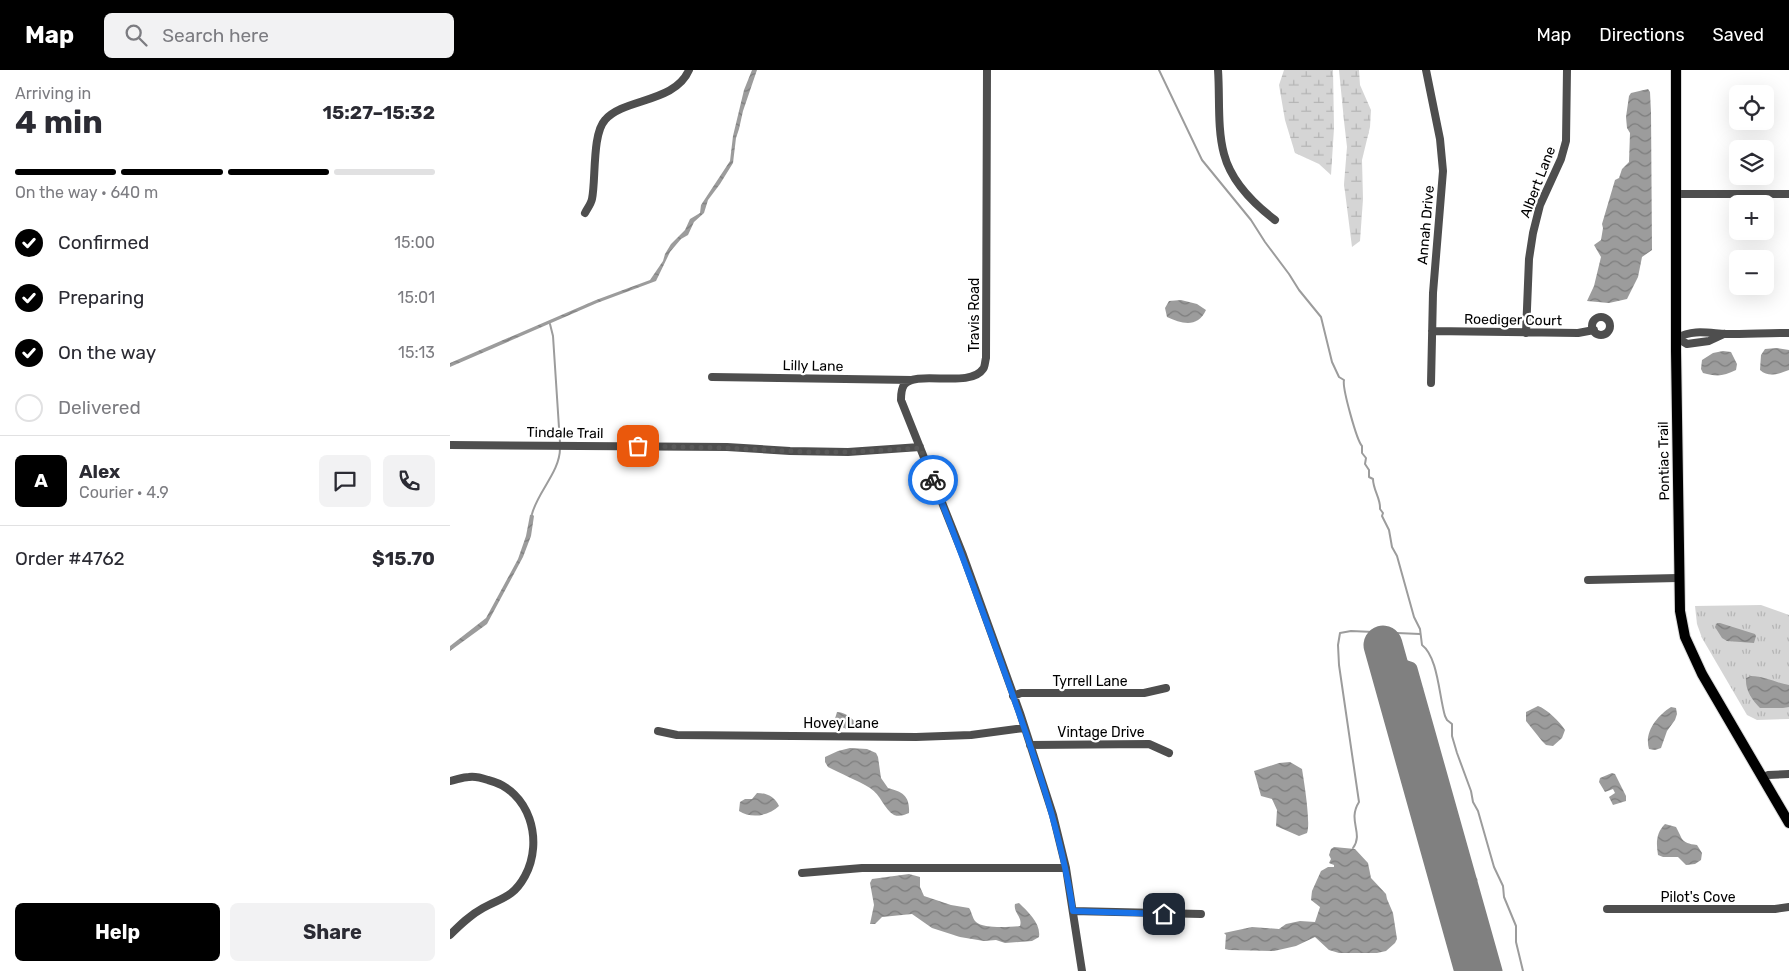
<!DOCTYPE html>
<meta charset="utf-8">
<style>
:root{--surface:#fff;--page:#f2f2f3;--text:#2b2b33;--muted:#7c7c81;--line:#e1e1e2;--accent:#000}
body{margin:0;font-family:Rubik,sans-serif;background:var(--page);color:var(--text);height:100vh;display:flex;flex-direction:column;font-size:19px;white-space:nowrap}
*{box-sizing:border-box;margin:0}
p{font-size:16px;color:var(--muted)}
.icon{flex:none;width:28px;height:28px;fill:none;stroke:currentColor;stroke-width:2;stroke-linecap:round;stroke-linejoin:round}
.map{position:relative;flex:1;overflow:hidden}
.side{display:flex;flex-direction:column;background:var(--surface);width:450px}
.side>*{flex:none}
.fabs{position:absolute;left:1279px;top:15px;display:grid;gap:10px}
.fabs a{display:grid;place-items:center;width:45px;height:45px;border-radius:8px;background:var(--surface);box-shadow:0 5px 20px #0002;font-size:25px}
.pin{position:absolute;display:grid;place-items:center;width:42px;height:42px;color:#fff;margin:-21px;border-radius:10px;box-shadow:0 2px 8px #0006}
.courier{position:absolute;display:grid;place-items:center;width:50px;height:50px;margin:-25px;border:4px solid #1a73e8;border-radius:50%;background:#fff;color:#222;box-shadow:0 1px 6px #0007}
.head em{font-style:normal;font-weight:700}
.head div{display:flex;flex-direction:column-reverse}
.head{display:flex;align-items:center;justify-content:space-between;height:85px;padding:0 15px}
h1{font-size:32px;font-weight:700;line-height:38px}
.bar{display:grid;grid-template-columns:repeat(4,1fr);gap:8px 5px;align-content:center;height:60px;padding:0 15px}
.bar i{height:6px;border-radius:4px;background:var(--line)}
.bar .selected{background:var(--accent)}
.bar p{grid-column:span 4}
.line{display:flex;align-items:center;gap:12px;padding:0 15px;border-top:1px solid var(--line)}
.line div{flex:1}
.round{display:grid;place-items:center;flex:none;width:52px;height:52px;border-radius:8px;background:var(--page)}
ol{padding:0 15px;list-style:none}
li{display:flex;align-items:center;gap:15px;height:55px}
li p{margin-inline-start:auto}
li .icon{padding:5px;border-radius:50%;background:var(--accent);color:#fff;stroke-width:4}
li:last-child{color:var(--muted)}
li i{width:28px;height:28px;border:2px solid var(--line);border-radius:50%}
.action{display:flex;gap:10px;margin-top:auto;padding:10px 15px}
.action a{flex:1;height:58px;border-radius:8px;background:var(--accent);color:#fff;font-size:20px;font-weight:700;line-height:58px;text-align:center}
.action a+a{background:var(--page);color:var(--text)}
header{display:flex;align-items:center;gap:30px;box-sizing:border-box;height:70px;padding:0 25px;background:var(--accent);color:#fff}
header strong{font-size:24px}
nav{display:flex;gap:28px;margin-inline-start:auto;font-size:18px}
.search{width:350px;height:45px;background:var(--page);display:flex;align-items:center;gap:12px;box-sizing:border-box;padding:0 18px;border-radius:8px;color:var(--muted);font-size:19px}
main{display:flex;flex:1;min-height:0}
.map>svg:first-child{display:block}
.grass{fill:url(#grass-tufts)}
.wetland{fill:url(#wetland-marsh)}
.water{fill:url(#water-waves)}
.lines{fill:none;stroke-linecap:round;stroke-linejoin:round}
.stream{stroke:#9c9c9c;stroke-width:2}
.taxiway{stroke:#808080;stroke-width:15}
.runway{stroke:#808080;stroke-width:39}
.major-casing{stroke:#dbdbdb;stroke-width:12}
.minor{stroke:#4e4e4e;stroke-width:8}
.major{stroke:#000;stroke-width:10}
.done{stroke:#595959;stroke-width:5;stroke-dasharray:0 9}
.route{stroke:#1a73e8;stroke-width:6}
.labels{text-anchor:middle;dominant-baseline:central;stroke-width:4.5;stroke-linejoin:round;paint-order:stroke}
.street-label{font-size:14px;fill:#000;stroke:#fff}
</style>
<header>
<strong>Map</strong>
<div class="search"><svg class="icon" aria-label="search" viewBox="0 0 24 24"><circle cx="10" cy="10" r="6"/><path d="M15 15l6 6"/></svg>Search here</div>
<nav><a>Map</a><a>Directions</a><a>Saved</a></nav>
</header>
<main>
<section class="side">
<div class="head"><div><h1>4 min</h1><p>Arriving in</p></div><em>15:27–15:32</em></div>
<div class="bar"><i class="selected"></i><i class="selected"></i><i class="selected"></i><i></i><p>On the way · 640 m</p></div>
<ol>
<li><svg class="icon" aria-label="check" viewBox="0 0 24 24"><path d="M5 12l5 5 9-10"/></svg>Confirmed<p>15:00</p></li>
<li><svg class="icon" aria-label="check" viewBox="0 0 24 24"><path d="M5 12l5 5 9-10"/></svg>Preparing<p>15:01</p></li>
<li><svg class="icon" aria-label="check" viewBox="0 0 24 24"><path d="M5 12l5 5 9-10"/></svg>On the way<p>15:13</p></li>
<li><i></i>Delivered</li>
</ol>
<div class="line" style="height:90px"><b class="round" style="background:var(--accent);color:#fff">A</b><div><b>Alex</b><p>Courier · 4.9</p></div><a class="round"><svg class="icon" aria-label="chat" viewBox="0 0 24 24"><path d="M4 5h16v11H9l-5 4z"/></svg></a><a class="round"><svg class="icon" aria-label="phone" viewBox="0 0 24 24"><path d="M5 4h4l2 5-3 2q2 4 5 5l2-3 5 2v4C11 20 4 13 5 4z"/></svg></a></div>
<div class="line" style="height:65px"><div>Order #4762</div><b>$15.70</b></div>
<div class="action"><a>Help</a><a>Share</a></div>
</section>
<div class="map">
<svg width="1339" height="901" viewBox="0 0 1339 901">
<defs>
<pattern id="grass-tufts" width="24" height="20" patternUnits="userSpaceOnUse" patternTransform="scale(1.25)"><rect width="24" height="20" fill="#d5d5d5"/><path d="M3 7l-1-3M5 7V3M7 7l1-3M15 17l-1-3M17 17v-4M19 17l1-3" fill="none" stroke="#b5b5b5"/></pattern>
<pattern id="wetland-marsh" width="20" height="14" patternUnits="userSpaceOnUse" patternTransform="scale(1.25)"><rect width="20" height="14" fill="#d5d5d5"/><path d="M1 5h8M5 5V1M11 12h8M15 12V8" fill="none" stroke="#b5b5b5"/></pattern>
<pattern id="water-waves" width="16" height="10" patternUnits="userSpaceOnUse" patternTransform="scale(1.25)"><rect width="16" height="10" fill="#9c9c9c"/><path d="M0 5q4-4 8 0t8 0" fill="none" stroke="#7d7d7d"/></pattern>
</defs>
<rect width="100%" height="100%" fill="#fff"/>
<path class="grass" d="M 1311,535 L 1339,545 L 1339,649 L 1307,650 L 1297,645 L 1252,568 L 1247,554 L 1245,536 Z"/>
<path class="wetland" d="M 834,0 L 883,0 L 884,58 L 881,105 L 869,94 L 845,83 L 835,50 L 829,15 Z
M 889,0 L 909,0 L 910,15 L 921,40 L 920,57 L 912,90 L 913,129 L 910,171 L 902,177 L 894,114 L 897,77 L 894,51 Z"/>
<path class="water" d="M 302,0 L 307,0 L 293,41 L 289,59 L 286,68 L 283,93 L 270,114 L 258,130 L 254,143 L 244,152 L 238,165 L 231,169 L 220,182 L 206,211 L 147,233 L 0,297 L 0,293 L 146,230 L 200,210 L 213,191 L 215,184 L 221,174 L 235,160 L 240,149 L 250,143 L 251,135 L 280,91 L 283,66 L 294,20 Z
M 1198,19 L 1200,22 L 1201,43 L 1202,180 L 1192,187 L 1188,207 L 1177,229 L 1159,233 L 1137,231 L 1144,216 L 1151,187 L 1144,175 L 1151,170 L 1153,158 L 1152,154 L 1165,110 L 1169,108 L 1172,99 L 1179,92 L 1180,63 L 1177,58 L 1176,47 L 1179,26 L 1181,23 Z
M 731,230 L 747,234 L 756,240 C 748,258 732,254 717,247 L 715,238 L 719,231 Z
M 1327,278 L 1339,280 L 1339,300 C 1328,304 1319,308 1310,300 L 1311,285 L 1315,279 Z
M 1273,281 L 1281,282 L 1287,294 L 1286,300 C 1274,306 1267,307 1253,303 L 1251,299 L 1252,290 L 1263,283 Z
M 82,444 L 84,446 L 81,466 L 73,487 L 37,554 L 0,581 L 0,576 L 36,548 L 68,489 L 76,466 L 80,445 Z
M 1267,553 L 1270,553 L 1305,564 L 1306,566 L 1304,573 L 1277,571 L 1272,568 L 1265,557 Z
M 1301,606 C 1315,606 1326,613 1339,615 L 1339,637 L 1333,638 L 1310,638 C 1302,630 1295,620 1296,608 Z
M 1088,636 C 1097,639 1110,652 1115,660 L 1112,668 L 1103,676 L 1096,675 L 1092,671 L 1076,651 L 1076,642 Z
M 1221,637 L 1226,638 L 1227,644 L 1225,650 L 1217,661 L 1211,678 L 1205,680 L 1199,679 C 1194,662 1207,646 1221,637 Z
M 387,642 C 398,643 404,649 409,659 C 401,661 390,658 384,652 Z
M 400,678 L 417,679 L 426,683 L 428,687 L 431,708 L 438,718 C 453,722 460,726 459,743 C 454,745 450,747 444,745 C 434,739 431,725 420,718 C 407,710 391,704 378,697 L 375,692 L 375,687 L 388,681 Z
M 840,692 L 852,699 C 854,711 861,754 857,763 L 849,766 L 826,756 L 827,740 L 822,729 L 811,726 L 804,701 L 829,693 Z
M 1162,703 L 1165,704 L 1176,726 L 1176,731 L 1163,735 L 1159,727 L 1165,723 L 1163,719 L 1155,722 L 1149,712 L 1150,708 Z
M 307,723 C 317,723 325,727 329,736 C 319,746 301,749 289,741 L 290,732 L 295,729 L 302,729 Z
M 1215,754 L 1226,757 C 1233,769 1230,773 1247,775 L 1252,783 L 1251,790 L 1245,794 L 1236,795 L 1228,787 L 1213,787 L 1208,785 C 1206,773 1206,763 1215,754 Z
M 884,777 L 905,779 L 918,793 L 921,808 L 936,824 L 937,829 L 943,843 L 947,869 L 945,873 L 936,881 L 927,883 L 889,883 L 879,880 L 865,867 L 846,876 L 824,881 L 779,880 L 775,879 L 776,865 L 774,863 L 802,857 L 829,859 L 836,854 L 850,851 L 865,852 L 870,837 L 861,830 L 862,821 L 871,801 L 878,797 L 884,797 L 884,795 L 879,793 L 881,789 L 879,785 L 881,779 Z
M 459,804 L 470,807 L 470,817 L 474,826 L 501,835 L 519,838 C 522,842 522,848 526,852 C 533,859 561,857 570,856 C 573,847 563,843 565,834 L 569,833 C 578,842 591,853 589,867 L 582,871 L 555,873 L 546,870 L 534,871 L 510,867 L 482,858 L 462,844 L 432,847 L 425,854 L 420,854 L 424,835 L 420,813 L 422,809 Z"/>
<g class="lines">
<path class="stream" d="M 709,0 L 752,90 L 801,150 L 815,172 L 839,204 L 849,220 L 871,247 L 882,292 L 889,307 L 894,310 C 892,318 907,371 912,376 L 912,383 L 916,388 L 915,394 L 919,400 L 919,407 L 923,409 C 923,420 931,429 930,439 L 933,443 L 932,446 L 939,460 L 942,477 L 947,486 L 964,547 L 970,559 L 972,575 C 988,587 989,626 995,646 L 997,650 L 1002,654 L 1002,666 L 1007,683 L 1021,721 L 1023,732 L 1028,741 L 1044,797 L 1053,816 L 1054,827 L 1066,856 L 1066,872 L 1073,901
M 100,254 L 103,266 L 110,373
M 82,444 C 88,421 110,402 110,378
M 903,778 C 914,763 897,751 909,732 L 889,595 L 888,575 L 890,563 L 901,561 L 970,564"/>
<path class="taxiway" d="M 939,598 L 951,596 L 960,599 L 1045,901
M 947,625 L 966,620
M 1001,816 L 1020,811"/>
<path class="runway" d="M 933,575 L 1024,901"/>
<defs>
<path id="major" d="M 1226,0 L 1226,281 L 1230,541 L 1235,567 L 1252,604 L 1339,753"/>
</defs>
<use href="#major" class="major-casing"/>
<path class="minor" d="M 537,0 L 536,288 C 535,291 535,297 533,299 C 520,319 465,299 454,315 C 451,319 451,325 451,330 L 513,485 L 570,643 L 603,745 L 616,798 L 632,901
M 768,0 C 770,27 767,58 774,84 C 781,111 804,134 825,150
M 976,0 L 990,69 L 993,101 L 983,223 L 981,313
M 1226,124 L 1339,124
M 135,143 C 137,139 141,134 142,129 C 146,110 142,64 155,50 C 174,28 225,33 239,0
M1142 256a9 9 0 1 1 18 0a9 9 0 1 1-18 0Z
M 982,261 L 1128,263 L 1144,260
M 1076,263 L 1079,189 L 1083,163 L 1090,135 L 1111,89 L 1116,71 L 1117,0
M 1227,268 C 1243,259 1258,263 1276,264 C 1297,264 1318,263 1339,263
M 1227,268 L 1237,274 L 1259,271 L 1274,264
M 262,307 L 462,310
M 0,375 L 277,377 L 340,381 L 398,382 L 470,377
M 1138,510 L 1228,508
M 563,626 L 571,623 L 694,623 L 716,618
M 208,661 L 227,665 L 466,667 L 521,665 L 574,658
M 580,675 L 699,674 L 719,683
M 1312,708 L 1318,705 L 1339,704
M 0,711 C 6,710 13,707 19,707 C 25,706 32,708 38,710 C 80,720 94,771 75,806 C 63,828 51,828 33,838 C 20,845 10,855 0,865
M 352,803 L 412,798 L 616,798
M 1157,839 L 1325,839 L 1339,837
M 623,841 L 751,844"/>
<use href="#major" class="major"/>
</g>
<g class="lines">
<path class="done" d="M 188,376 L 277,378 L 359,382 L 398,382 L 470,378 L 483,410"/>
<path class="route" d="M 483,410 C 509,476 533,542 557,609 C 584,685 611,761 623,841 L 714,844"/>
</g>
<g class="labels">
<g class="street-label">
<text transform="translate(1088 112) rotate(-69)">Albert Lane</text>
<text transform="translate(976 155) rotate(-85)">Annah Drive</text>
<text transform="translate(524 245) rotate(-90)">Travis Road</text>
<text transform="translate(1063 250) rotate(1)">Roediger Court</text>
<text transform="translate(363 296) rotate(1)">Lilly Lane</text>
<text transform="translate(115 363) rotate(1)">Tindale Trail</text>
<text transform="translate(1214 391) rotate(-91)">Pontiac Trail</text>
<text x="640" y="611">Tyrrell Lane</text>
<text x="391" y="653">Hovey Lane</text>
<text x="651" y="662">Vintage Drive</text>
<text x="1248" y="827">Pilot's Cove</text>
</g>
</g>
</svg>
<div class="fabs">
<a><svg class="icon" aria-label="locate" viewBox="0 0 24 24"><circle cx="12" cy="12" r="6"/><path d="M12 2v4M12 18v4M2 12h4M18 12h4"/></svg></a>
<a><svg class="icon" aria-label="layers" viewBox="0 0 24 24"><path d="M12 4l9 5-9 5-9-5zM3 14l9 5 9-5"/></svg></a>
<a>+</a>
<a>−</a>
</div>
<div class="pin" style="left:188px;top:376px;background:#ea580c"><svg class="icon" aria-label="bag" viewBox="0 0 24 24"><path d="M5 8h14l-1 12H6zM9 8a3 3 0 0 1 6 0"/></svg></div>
<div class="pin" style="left:714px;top:844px;background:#1f2937"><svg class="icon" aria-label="home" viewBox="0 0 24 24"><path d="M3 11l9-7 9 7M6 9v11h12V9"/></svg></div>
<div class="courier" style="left:483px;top:410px"><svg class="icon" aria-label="bike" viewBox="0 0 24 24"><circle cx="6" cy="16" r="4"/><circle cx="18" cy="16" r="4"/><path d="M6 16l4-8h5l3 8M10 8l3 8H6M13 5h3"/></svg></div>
</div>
</main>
